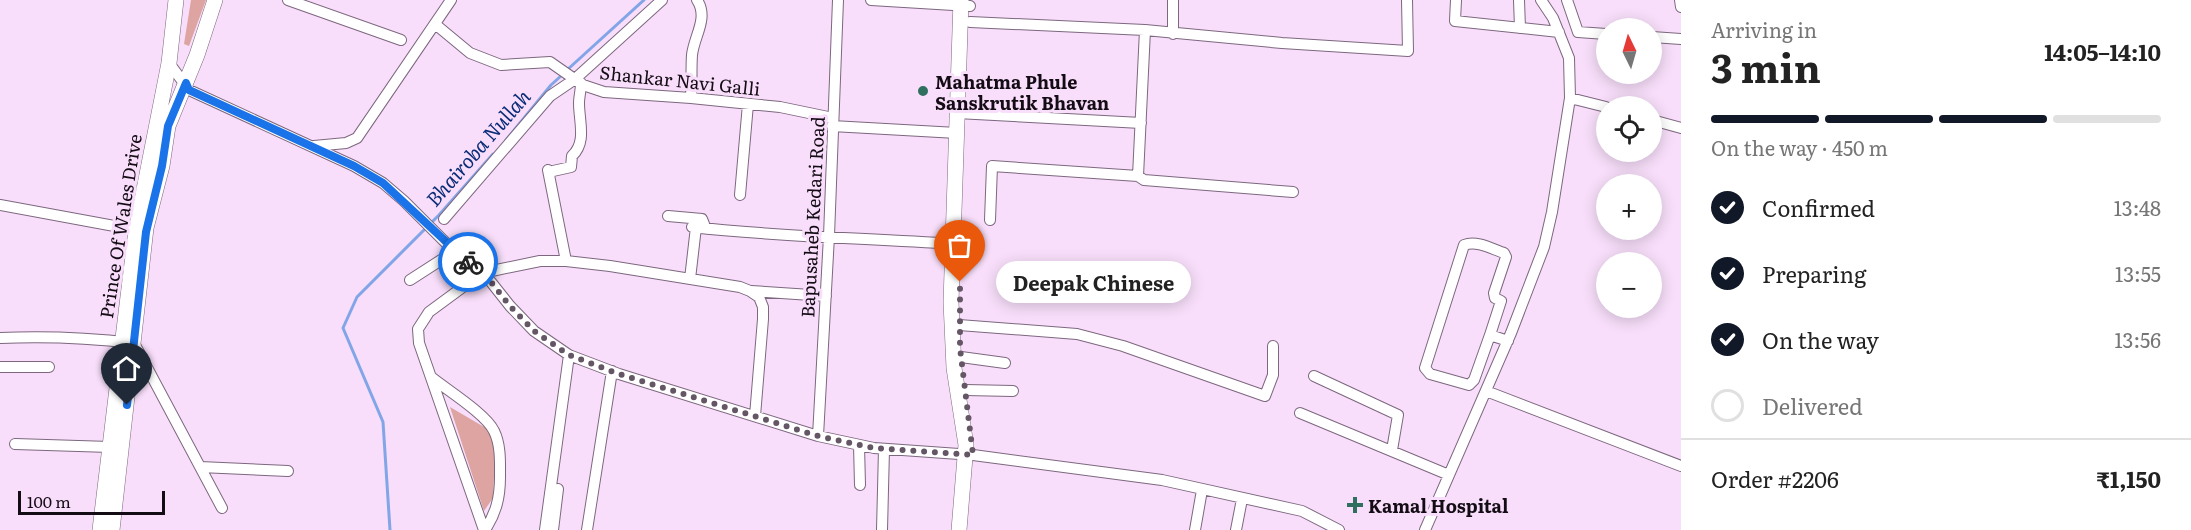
<!DOCTYPE html>
<meta charset="utf-8">
<style>
:root{--surface:#fff;--page:#f6f6f6;--text:#222;--muted:#767676;--line:#e0e0e0;--accent:#111827}
body{margin:0;font-family:Literata,serif;background:var(--page);color:var(--text);height:100vh;display:flex;flex-direction:column;font-size:22px;white-space:nowrap}
*{box-sizing:border-box;margin:0}
p{font-size:20px;color:var(--muted)}
.icon{flex:none;width:33px;height:33px;fill:none;stroke:currentColor;stroke-width:2;stroke-linecap:round;stroke-linejoin:round}
.map{position:relative;flex:1;overflow:hidden}
.drawer{display:flex;flex-direction:column;background:var(--surface);width:510px}
.drawer>*{flex:none}
.needle{width:39px;rotate:355deg}
.fabs{position:absolute;left:1596px;top:18px;display:grid;gap:12px}
.fabs a{display:grid;place-items:center;width:66px;height:66px;border-radius:50%;background:var(--surface);box-shadow:0 3px 15px #0003;font-size:30px}
.scale{position:absolute;left:18px;bottom:15px;width:147px;box-sizing:border-box;padding-left:6px;border:3px solid #140c15;border-top:0;font-size:16px;line-height:21px;white-space:nowrap;color:#140c15;-webkit-text-stroke:4px #f8defa;paint-order:stroke}
.pin{position:absolute;display:grid;place-items:center;width:51px;height:51px;color:#fff;margin:-62px -26px;border-radius:50% 50% 50% 0;rotate:-45deg;box-shadow:0 0 6px #0007}
.pin .icon{rotate:45deg}
.courier{position:absolute;display:grid;place-items:center;width:60px;height:60px;margin:-30px;border:4px solid #1a73e8;border-radius:50%;background:#fff;color:#222;box-shadow:0 2px 8px #0007}
.bubble{position:absolute;height:42px;border-radius:21px;background:var(--surface);box-shadow:0 3px 15px #0003;font-size:20px;font-weight:700;line-height:42px;text-align:center}
.summary em{font-style:normal;font-weight:700}
.summary div{display:flex;flex-direction:column-reverse}
.summary{display:flex;align-items:center;justify-content:space-between;height:102px;padding:0 30px}
h1{font-size:39px;font-weight:700;line-height:45px}
.bar{display:grid;grid-template-columns:repeat(4,1fr);gap:9px 6px;align-content:center;height:72px;padding:0 30px}
.bar i{height:8px;border-radius:4px;background:var(--line)}
.bar .active{background:var(--accent)}
.bar p{grid-column:span 4}
.line{display:flex;align-items:center;gap:15px;padding:0 30px;border-top:2px solid var(--line)}
.line div{flex:1}
ol{padding:0 30px;list-style:none}
li{display:flex;align-items:center;gap:18px;height:66px}
li p{margin-inline-start:auto}
li .icon{padding:6px;border-radius:50%;background:var(--accent);color:#fff;stroke-width:4}
li:last-child{color:var(--muted)}
li i{width:33px;height:33px;border:3px solid var(--line);border-radius:50%}
main{display:flex;flex:1;min-height:0}
.map>svg:first-child{display:block}
.green{fill:#dda4a1}
.lines{fill:none;stroke-linecap:round;stroke-linejoin:round}
.stream{stroke:#82a5e7;stroke-width:3}
.street-casing{stroke:#7d677f;stroke-width:12}
.secondary-casing{stroke:#7d677f;stroke-width:16}
.street{stroke:#fff;stroke-width:10}
.secondary{stroke:#fff;stroke-width:15}
.done{stroke:#645665;stroke-width:6;stroke-dasharray:0 10.8}
.route{stroke:#1a73e8;stroke-width:8}
.poi-dot{fill:#2f6f5e;stroke:#f8defa;stroke-width:2}
.labels{text-anchor:middle;dominant-baseline:central;stroke-width:6;stroke-linejoin:round;paint-order:stroke}
.street-label{font-size:18px;fill:#140c15;stroke:#f8defa}
.poi-label{font-size:18px;font-weight:bold;fill:#140c15;stroke:#f8defa;text-anchor:start}
.water-label{font-size:20px;font-style:italic;fill:#0b2d78;stroke:#f8defa}
</style>
<main>
<div class="map">
<svg width="1681" height="530" viewBox="0 0 1681 530">
<rect width="100%" height="100%" fill="#f8defa"/>
<path class="green" d="M 191,0 L 206,0 L 189,46 L 184,44 Z
M 450,407 L 496,434 L 493,498 L 484,511 Z"/>
<g class="lines">
<path class="stream" d="M 567,70 L 644,0
M 506,140 L 551,85 L 562,75
M 390,530 L 383,422 L 343,328 L 357,297 L 439,215 L 493,154"/>
<defs>
<path id="street" d="M 288,0 L 401,40
M 871,0 L 970,6
M 1173,0 L 1173,34
M 1456,0 L 1455,21 L 1559,32
M 1519,0 L 1520,28
M 1567,0 L 1578,32 L 1606,34
M 1680,0 L 1681,7
M 970,22 L 1145,30
M 435,24 L 470,53 L 501,65 L 550,62 L 583,85 L 604,92 L 691,98 L 780,107 L 833,118
M 1652,37 L 1681,39
M 169,63 L 189,90 L 354,166 L 383,183 L 404,201 L 449,246 L 491,282 L 510,306 L 534,331 L 569,355 L 619,374 L 818,436 L 874,448 L 973,455 L 1162,480 L 1302,511 L 1339,530
M 691,98 C 692,83 691,69 692,55 C 694,36 709,18 697,0
M 1570,98 L 1606,107
M 957,113 L 1141,123
M 1652,120 L 1681,128
M 832,126 L 957,133
M 314,146 L 346,143 L 357,138 L 451,0
M 548,170 L 566,261
M 549,175 L 553,171 L 571,167 L 572,156 C 587,142 579,122 579,103 C 579,97 581,90 581,83
M 1293,192 L 1144,180 L 1138,176 L 1145,30 L 1282,43 L 1408,51 L 1407,0
M 740,195 L 748,104
M 0,205 L 136,230
M 668,216 L 702,219 L 704,224 L 701,228
M 444,219 L 550,96 L 575,79 L 662,0
M 990,220 L 992,166 L 1138,176
M 692,227 C 779,237 866,238 953,244
M 690,279 L 696,227
M 410,280 L 455,251
M 751,291 L 826,296
M 959,325 L 1077,334 L 1123,346 L 1265,396 L 1273,375 L 1273,346
M 1490,335 L 1474,380 L 1469,385 L 1430,374 L 1425,368 L 1464,245 C 1477,240 1492,249 1504,253 L 1506,257 L 1494,293 L 1495,298 L 1501,301 L 1490,335 L 1508,341
M 0,338 C 45,336 90,338 134,343 L 222,508
M 961,357 L 1005,363
M 0,367 L 49,367
M 1314,376 L 1398,415 L 1392,450
M 431,377 C 447,390 486,414 494,431 C 501,445 500,463 500,477 C 500,498 496,513 485,530
M 965,390 L 1013,391
M 1486,391 L 1681,466
M 1300,413 L 1449,475
M 818,436 L 829,236 L 838,0
M 15,444 L 110,447
M 859,445 L 860,485
M 200,467 L 288,471
M 484,530 L 419,343 L 418,329 L 429,312 L 482,273 L 540,261 L 566,261 L 610,266 L 740,287 L 750,291 L 759,297 L 763,307 L 763,319 L 755,416
M 545,530 L 569,355
M 553,530 L 558,489
M 587,530 L 612,371
M 882,530 L 884,449
M 1195,530 L 1202,490
M 1236,530 L 1242,499
M 1425,530 L 1511,333 L 1544,247 L 1552,212 L 1570,98 L 1569,58 L 1553,18 L 1541,0"/>
<path id="secondary" d="M 100,530 L 136,230 L 169,63 L 176,0
M 112,530 L 146,228 L 162,166 L 168,126 L 197,55 L 215,0
M 959,530 L 966,445 L 954,368 L 951,302 L 961,0"/>
</defs>
<use href="#street" class="street-casing"/>
<use href="#secondary" class="secondary-casing"/>
<use href="#street" class="street"/>
<use href="#secondary" class="secondary"/>
</g>
<g class="lines">
<path class="done" d="M 468,262 L 491,282 L 510,306 L 534,331 L 569,355 L 619,374 L 818,436 L 874,448 L 973,455 L 960,348 L 960,282"/>
<path class="route" d="M 127,405 L 146,232 L 162,166 L 168,126 L 186,83 L 189,90 L 354,166 L 383,183 L 468,262"/>
</g>
<g class="poi-dot">
<circle cx="923" cy="91" r="6"/>
<path d="M1352 496h6v6h6v6h-6v6h-6v-6h-6v-6h6z"/>
</g>
<g class="labels">
<g class="street-label">
<text transform="translate(680 80) rotate(6)">Shankar Navi Galli</text>
<text transform="translate(812 217) rotate(-87)">Bapusaheb Kedari Road</text>
<text transform="translate(120 226) rotate(-81)">Prince Of Wales Drive</text>
</g>
<g class="poi-label">
<text x="935" y="81">Mahatma Phule<tspan x="935" dy="21">Sanskrutik Bhavan</tspan></text>
<text x="1368" y="505">Kamal Hospital</text>
</g>
<g class="water-label">
<text transform="translate(477 147) rotate(-49)">Bhairoba Nullah</text>
</g>
</g>
</svg>
<div class="fabs">
<a><svg class="needle" viewBox="-14 -14 28 28"><path d="M0-13l5 13h-10z" fill="#e53935"/><path d="M0 13l5-13h-10z" fill="#767676"/></svg></a>
<a><svg class="icon" aria-label="locate" viewBox="0 0 24 24"><circle cx="12" cy="12" r="6"/><path d="M12 2v4M12 18v4M2 12h4M18 12h4"/></svg></a>
<a>+</a>
<a>−</a>
</div>
<div class="scale">100 m</div>
<div class="pin" style="left:960px;top:282px;background:#ea580c"><svg class="icon" aria-label="bag" viewBox="0 0 24 24"><path d="M5 8h14l-1 12H6zM9 8a3 3 0 0 1 6 0"/></svg></div>
<div class="pin" style="left:127px;top:405px;background:#1f2937"><svg class="icon" aria-label="home" viewBox="0 0 24 24"><path d="M3 11l9-7 9 7M6 9v11h12V9"/></svg></div>
<div class="courier" style="left:468px;top:262px"><svg class="icon" aria-label="bike" viewBox="0 0 24 24"><circle cx="6" cy="16" r="4"/><circle cx="18" cy="16" r="4"/><path d="M6 16l4-8h5l3 8M10 8l3 8H6M13 5h3"/></svg></div>
<div class="bubble" style="left:996px;top:261px;width:195px">Deepak Chinese</div>
</div>
<section class="drawer">
<div class="summary"><div><h1>3 min</h1><p>Arriving in</p></div><em>14:05–14:10</em></div>
<div class="bar"><i class="active"></i><i class="active"></i><i class="active"></i><i></i><p>On the way · 450 m</p></div>
<ol>
<li><svg class="icon" aria-label="check" viewBox="0 0 24 24"><path d="M5 12l5 5 9-10"/></svg>Confirmed<p>13:48</p></li>
<li><svg class="icon" aria-label="check" viewBox="0 0 24 24"><path d="M5 12l5 5 9-10"/></svg>Preparing<p>13:55</p></li>
<li><svg class="icon" aria-label="check" viewBox="0 0 24 24"><path d="M5 12l5 5 9-10"/></svg>On the way<p>13:56</p></li>
<li><i></i>Delivered</li>
</ol>
<div class="line" style="height:78px"><div>Order #2206</div><b>₹1,150</b></div>
</section>
</main>
